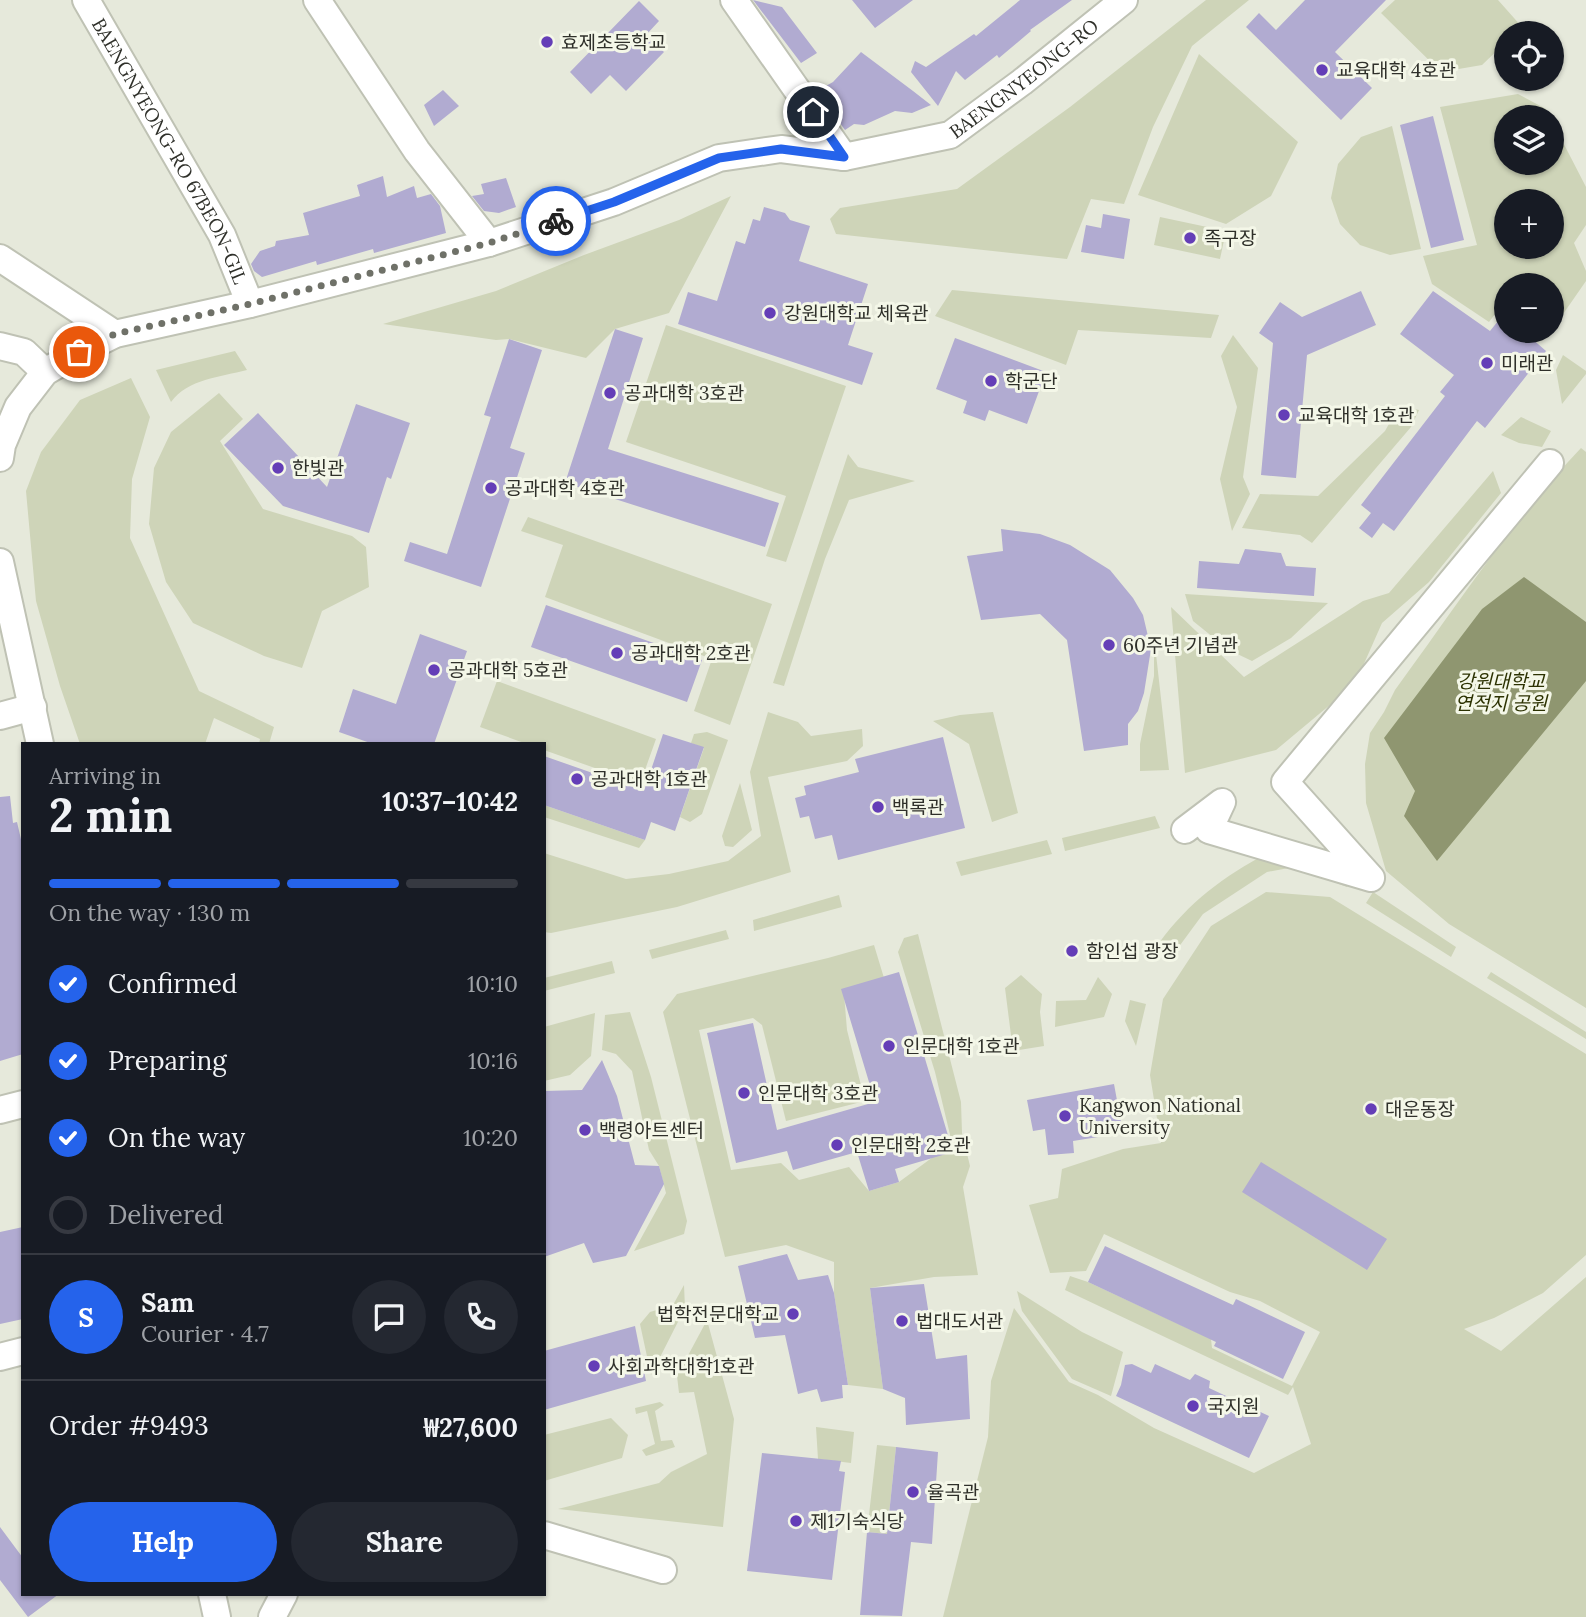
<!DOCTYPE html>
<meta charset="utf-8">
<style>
:root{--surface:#171b24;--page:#242831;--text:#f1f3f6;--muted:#9ea1a6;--line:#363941;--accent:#2563eb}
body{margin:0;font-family:Lora,"Noto Sans KR",serif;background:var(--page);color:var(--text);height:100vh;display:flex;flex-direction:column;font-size:26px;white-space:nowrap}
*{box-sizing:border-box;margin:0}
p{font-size:23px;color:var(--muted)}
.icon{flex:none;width:38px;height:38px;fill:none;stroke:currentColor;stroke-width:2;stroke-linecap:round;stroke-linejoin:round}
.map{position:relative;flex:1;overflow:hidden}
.side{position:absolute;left:21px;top:742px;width:525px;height:854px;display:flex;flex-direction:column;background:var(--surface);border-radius:0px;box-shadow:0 2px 5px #0004}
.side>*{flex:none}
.controls{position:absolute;left:1494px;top:21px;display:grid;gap:14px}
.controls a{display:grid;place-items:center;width:70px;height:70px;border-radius:50%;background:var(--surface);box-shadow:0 2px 5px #0004;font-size:35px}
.pin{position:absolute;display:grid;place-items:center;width:60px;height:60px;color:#fff;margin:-30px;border:4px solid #fff;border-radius:50%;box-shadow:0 2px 7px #0007}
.courier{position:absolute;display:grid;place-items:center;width:70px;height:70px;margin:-35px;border:5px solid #2563eb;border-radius:50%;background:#fff;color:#222;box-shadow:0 2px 9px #0007}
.summary em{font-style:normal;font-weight:700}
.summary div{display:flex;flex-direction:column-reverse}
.summary{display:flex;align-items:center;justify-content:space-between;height:119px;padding:0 28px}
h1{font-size:46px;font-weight:700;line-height:52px}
.bar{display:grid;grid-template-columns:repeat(4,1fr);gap:10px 7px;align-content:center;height:84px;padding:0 28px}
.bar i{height:9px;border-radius:5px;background:var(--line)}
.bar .current{background:var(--accent)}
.bar p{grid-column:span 4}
.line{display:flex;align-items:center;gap:18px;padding:0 28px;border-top:2px solid var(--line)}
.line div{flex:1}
.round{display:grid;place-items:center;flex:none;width:74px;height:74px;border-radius:37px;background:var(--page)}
ol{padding:0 28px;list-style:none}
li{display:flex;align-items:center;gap:21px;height:77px}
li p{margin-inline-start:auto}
li .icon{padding:7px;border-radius:50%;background:var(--accent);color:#fff;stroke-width:4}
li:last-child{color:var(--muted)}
li i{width:38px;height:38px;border:4px solid var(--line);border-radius:50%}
.button{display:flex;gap:14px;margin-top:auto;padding:14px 28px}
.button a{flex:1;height:80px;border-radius:42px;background:var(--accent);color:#fff;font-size:28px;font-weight:700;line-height:80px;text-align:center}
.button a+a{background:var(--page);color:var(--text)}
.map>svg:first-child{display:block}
.green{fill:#ced4b8;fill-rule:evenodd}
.water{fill:#8f9670}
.building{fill:#b1abd1}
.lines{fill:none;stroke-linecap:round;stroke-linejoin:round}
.minor-casing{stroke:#bfc2b4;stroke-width:30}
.minor{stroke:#fff;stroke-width:26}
.done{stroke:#6f7168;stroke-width:7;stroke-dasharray:0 12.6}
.route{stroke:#2563eb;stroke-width:9}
.poi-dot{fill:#643eb7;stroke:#f4f7e8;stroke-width:2.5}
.labels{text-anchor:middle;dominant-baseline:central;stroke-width:6;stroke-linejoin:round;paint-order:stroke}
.poi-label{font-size:19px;fill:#2f302a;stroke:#f4f7e8;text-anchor:start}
.street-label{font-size:19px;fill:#2f302a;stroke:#f4f7e8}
.park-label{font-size:19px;font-style:italic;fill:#2c3202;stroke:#f4f7e8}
</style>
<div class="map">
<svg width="1586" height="1617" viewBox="0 0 1586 1617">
<rect width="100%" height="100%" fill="#e6e9db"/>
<path class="green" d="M 1206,0 L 1249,0 L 1192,46 L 1153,127 L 1124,204 L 1091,199 L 1067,259 L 836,234 L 830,219 L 840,208 L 957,189 L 1070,107 Z
M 1395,0 L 1498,0 L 1522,27 L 1515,33 L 1507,33 L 1507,41 L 1482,65 L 1441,72 L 1381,13 Z
M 1199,54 L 1298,142 L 1271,196 L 1226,224 L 1138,195 Z
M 1518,94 L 1546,109 L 1550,117 L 1507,117 L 1507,163 L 1552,163 L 1552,121 L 1586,187 L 1586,225 L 1574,243 L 1586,271 L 1586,281 L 1552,330 L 1552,285 L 1507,285 L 1507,308 L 1502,305 L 1489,322 L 1432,284 L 1423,256 L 1477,245 L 1440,107 ZM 1507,201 L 1552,201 L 1552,247 L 1507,247 Z
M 1392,126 L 1421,249 L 1390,255 L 1360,245 L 1340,224 L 1331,198 L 1338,164 L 1361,137 Z
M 731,196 L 669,313 L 615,329 L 586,358 L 509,339 L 496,340 L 383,324 L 496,291 L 584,255 L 679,220 Z
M 1160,217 L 1226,231 L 1220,259 L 1154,245 Z
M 952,290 L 1219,315 L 1211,338 L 1078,330 L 1066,365 L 935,316 Z
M 666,325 L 846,386 L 786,562 L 766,556 L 786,496 L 626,442 Z
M 1233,335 L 1258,368 L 1243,477 L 1250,494 L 1232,531 L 1220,479 L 1237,407 L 1221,356 Z
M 235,351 L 247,370 C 220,377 188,379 171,402 L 156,370 Z
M 1563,355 L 1586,371 L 1586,374 L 1562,404 L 1556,370 Z
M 131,378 L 150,417 L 132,479 L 130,538 L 199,691 L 274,727 L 269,744 L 259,744 L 260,739 L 214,718 L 205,744 L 80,744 L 60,686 L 36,601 L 26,491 L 41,452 L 80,400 Z
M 219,393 L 243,419 L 220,441 L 263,509 L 352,536 L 366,547 L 369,587 L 322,611 L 302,668 L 264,656 L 193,623 L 166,582 L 149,524 L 154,468 L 171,432 Z
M 1399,406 L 1419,410 L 1411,427 L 1312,543 L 1300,535 L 1242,528 L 1260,494 L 1318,496 L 1385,431 Z
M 1521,417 L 1551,431 L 1542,447 L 1519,443 L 1501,435 Z
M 1581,448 L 1586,452 L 1586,1008 L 1449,924 L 1386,871 L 1366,803 L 1365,764 L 1370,733 L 1384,712 L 1395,690 C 1455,608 1511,522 1581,448 Z
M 848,454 L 858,467 L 915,481 L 849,500 L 825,559 L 784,686 L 773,683 Z
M 1493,471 L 1501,493 L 1429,582 L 1382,623 L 1355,684 L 1276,750 L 1185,773 L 1171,607 L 1244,677 L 1363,601 L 1389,593 Z
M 528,517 L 772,604 L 730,725 L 694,711 L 712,659 L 545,597 L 563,545 L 521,531 Z
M 1185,594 L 1328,603 L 1291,638 L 1252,661 L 1229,650 L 1193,621 Z
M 1154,636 L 1169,770 L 1140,771 L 1140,744 L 1154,676 Z
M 497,681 L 656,739 L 640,784 L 544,750 L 544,744 L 527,744 L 480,727 Z
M 768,712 L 798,722 L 811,736 L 862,729 L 863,746 L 847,761 L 768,777 L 791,872 L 677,907 L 551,933 L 544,932 L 544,853 L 626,879 L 669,874 L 728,861 L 761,836 L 750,772 Z
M 993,712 L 1018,813 L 992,822 L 969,744 L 933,721 L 960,715 Z
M 707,732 L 728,740 L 702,814 L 690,822 L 680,817 L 704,748 L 691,743 L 694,734 Z
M 740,783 L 752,830 L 733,847 L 725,846 L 722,836 Z
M 544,805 L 645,840 L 639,848 L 544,817 Z
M 1155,816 L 1160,828 L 1065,851 L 1062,838 Z
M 1047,840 L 1052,854 L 961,876 L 956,862 Z
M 1268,853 L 1353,874 L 1347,887 L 1294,867 L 1267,872 L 1203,914 L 1175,952 L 1159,943 C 1189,902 1224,876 1268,853 Z
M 1266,892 L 1330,897 L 1586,1054 L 1586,1255 L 1543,1293 L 1494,1318 L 1464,1329 L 1501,1351 L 1586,1277 L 1586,1617 L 943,1617 L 988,1437 L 991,1381 L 1014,1308 L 1069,1382 L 1098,1395 L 1154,1428 L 1254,1473 L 1311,1444 L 1293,1387 L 1288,1395 L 1065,1290 L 1070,1276 L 1088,1282 L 1211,1339 L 1212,1348 L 1292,1386 L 1320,1332 L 1260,1301 L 1230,1292 L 1104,1234 L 1086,1271 L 1050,1273 L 1029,1205 L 1058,1198 L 1062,1169 L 1123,1149 L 1161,1143 L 1150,1075 L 1163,999 L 1211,926 Z
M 1373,892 L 1456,947 L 1451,957 L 1366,903 Z
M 839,895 L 842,907 L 754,931 L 753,920 Z
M 726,930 L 729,939 L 652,959 L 649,950 Z
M 918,934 L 961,1102 L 962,1133 L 970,1166 L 963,1187 L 978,1275 L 934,1277 L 870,1288 L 883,1389 L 848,1385 L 834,1293 L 834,1262 L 786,1245 L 725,1257 L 663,1012 L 677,994 L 828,958 L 874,945 L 884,978 L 844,994 L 847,1030 L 865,1101 L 786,1121 L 762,1025 L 753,1018 L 699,1030 L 731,1170 L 781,1163 L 799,1180 L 849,1167 L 869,1191 L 899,1182 L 952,1143 L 935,1072 L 898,952 L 904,938 Z
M 612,961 L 615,973 L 544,991 L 544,978 Z
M 1491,972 L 1586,1032 L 1586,1039 L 1487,978 Z
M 1021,975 L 1042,994 L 1040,1012 L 1044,1046 L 1013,1051 L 1005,988 Z
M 1098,977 L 1112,994 L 1104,1017 L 1055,1027 L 1056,1001 L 1086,1000 Z
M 1130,1000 L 1146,1004 L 1136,1046 L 1125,1021 Z
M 630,1012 L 651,1077 L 687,1221 L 684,1234 L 634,1251 L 666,1193 L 659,1166 L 649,1150 L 632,1071 L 616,1054 L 602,1050 L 605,1015 Z
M 595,1013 L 591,1056 L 570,1075 L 544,1081 L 544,1027 Z
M 684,1285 L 685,1308 L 651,1375 L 640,1324 L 650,1312 L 673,1305 Z
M 1017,1291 L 1082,1332 L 1123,1352 L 1111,1396 L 1072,1379 L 1022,1311 Z
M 707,1320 L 734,1419 L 723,1527 L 558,1509 L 659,1483 L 671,1472 L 707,1454 L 694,1392 L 679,1393 L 677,1376 Z
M 660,1402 L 664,1405 L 655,1411 L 661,1441 L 672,1440 L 675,1447 L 646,1456 L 642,1450 L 655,1444 L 647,1411 L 636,1414 L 635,1408 Z
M 611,1418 L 628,1435 L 622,1458 L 544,1481 L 544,1435 Z
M 816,1427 L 854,1432 L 851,1463 L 818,1459 Z
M 877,1445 L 896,1447 L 887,1534 L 867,1532 Z"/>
<path class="water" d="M 1524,577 L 1586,622 L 1586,681 L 1437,861 L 1404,816 L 1415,791 L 1384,738 L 1482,609 Z"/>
<path class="building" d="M 753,0 L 782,7 L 817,53 L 801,63 Z
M 852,0 L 913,0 L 875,28 Z
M 1020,0 L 1072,0 L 1030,30 L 1031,31 L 999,58 L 997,55 L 965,80 L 956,71 L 938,106 L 911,72 L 915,61 L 926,67 L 974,34 L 976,36 Z
M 1305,0 L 1386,0 L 1335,52 L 1372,88 L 1341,120 L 1246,27 L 1259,13 L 1276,30 Z
M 639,1 L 659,21 L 646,35 L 664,52 L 626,91 L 610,75 L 591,94 L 570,72 Z
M 861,52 L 913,91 L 931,105 L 912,113 L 895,111 L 864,125 L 854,124 L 845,130 L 817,91 L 833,82 Z
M 443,90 L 459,106 L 434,126 L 424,105 Z
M 1433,116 L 1464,240 L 1431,248 L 1400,125 Z
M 383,176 L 387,197 L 414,186 L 417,198 L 431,194 L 440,206 L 446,233 L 374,253 L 373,249 L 317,265 L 316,261 L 262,277 L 254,271 L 251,264 L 260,251 L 275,246 L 276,241 L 309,235 L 303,213 L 360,196 L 357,185 Z
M 506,178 L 516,207 L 499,213 L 484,211 L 472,196 L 484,194 L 481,184 Z
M 764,207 L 785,213 L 790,220 L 810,226 L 799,261 L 868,284 L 848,345 L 873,353 L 862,385 L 678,324 L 688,292 L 717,301 L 736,241 L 745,244 L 753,219 L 760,221 Z
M 1103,214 L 1130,219 L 1124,259 L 1081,252 L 1086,225 L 1101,228 Z
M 1361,291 L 1376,325 L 1307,355 L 1296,478 L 1261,475 L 1273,343 L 1259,333 L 1280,302 L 1302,317 Z
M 1433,291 L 1490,331 L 1507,310 L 1507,331 L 1523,331 L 1546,351 L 1485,428 L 1477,421 L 1394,531 L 1383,523 L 1372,538 L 1359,528 L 1371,513 L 1361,505 L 1445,396 L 1440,392 L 1454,375 L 1400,334 Z
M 615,329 L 643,338 L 608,449 L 779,503 L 765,547 L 565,483 Z
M 955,338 L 1046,372 L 1027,424 L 989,410 L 985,421 L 963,413 L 967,401 L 936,389 Z
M 509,339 L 542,350 L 510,448 L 525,453 L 481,587 L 404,561 L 410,542 L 447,554 L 491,417 L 484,415 Z
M 356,404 L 410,423 L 391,479 L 387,477 L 369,533 L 283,506 L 224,445 L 258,413 L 327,487 Z
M 1001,529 L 1040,534 L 1070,545 L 1110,570 L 1133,598 L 1143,615 L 1151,649 L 1144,693 L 1138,711 L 1128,724 L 1128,745 L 1084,751 L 1067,640 L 1040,614 L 981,620 L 967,556 L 1003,551 Z
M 1245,549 L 1281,553 L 1286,566 L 1316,568 L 1314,596 L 1197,588 L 1199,561 L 1239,564 Z
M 546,605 L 702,660 L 687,702 L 531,647 Z
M 420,634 L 467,651 L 434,744 L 373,744 L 339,732 L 353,689 L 396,704 Z
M 663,734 L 704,747 L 675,831 L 651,822 L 645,840 L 544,805 L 544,756 L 644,791 Z
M 943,737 L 965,828 L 838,860 L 832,835 L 815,839 L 809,816 L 800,818 L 795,798 L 806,795 L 804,786 L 859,772 L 855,759 Z
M 10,796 L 13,823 L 17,822 L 23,848 L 23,1054 L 0,1061 L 0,797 Z
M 899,972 L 953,1152 L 895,1169 L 899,1182 L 869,1191 L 857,1152 L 793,1170 L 787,1151 L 736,1163 L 707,1033 L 753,1023 L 777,1130 L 875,1102 L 841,989 Z
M 602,1060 L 617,1096 L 635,1165 L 659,1166 L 664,1184 L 626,1256 L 593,1263 L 584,1243 L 544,1257 L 544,1091 L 582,1090 Z
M 1114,1084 L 1123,1133 L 1073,1141 L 1074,1153 L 1048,1155 L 1045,1129 L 1033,1131 L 1027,1100 Z
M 1261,1162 L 1387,1239 L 1367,1270 L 1242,1192 Z
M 23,1227 L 23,1319 L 0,1324 L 0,1232 Z
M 1105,1246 L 1233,1305 L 1236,1299 L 1305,1332 L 1283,1379 L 1214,1346 L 1216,1342 L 1088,1282 Z
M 787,1254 L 798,1280 L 828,1275 L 834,1293 L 848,1385 L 842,1385 L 843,1398 L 821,1402 L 817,1389 L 798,1394 L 785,1335 L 755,1338 L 738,1266 Z
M 924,1284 L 936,1359 L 967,1355 L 970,1419 L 906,1425 L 905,1398 L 883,1389 L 870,1288 Z
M 635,1326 L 646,1381 L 544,1410 L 544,1351 Z
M 1132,1364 L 1151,1373 L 1155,1364 L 1190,1380 L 1195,1374 L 1210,1381 L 1209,1388 L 1269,1416 L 1249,1458 L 1116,1396 L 1121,1385 L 1125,1365 Z
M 896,1447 L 938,1452 L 932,1544 L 911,1542 L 902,1616 L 860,1615 L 867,1532 L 887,1534 Z
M 762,1453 L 841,1461 L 839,1471 L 845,1472 L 832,1580 L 747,1571 Z
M 0,1527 L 23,1558 L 23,1594 L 59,1594 L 28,1617 L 0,1580 Z"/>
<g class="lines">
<defs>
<g id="minor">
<path id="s1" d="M 86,0 L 222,235 L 250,304"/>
<path d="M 317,0 L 417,151 L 489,243"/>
<path d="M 734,0 L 844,157"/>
<path d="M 0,258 L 115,334"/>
<path d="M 0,346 L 24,352 L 45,372"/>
<path id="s2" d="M 0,458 L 2,445 L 18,407 L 45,372 L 79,352 L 115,334 L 250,304 L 489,243 L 614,202 L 719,158 L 781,149 L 844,157 L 950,135 L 1022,82 L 1124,0"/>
<path d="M 0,562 L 40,744"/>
<path d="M 0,716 L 33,707"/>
<path d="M 1185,830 L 1222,802 L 1209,830 L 1371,878 L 1285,782 L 1550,463"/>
<path d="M 0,1110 L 23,1104"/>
<path d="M 0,1357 L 23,1351"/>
<path d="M 544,1535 L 663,1570"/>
<path d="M 212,1594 L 217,1617"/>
<path d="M 272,1617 L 284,1594"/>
</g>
</defs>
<use href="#minor" class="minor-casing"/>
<use href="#minor" class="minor"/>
</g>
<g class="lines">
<path class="done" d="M 79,352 L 115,334 L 250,304 L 489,243 L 556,221"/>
<path class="route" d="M 556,221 L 614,202 L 719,158 L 781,149 L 844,157 L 813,112"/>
</g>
<g class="poi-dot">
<circle cx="547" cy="42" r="7"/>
<circle cx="1322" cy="70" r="7"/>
<circle cx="1190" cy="238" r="7"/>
<circle cx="770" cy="313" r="7"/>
<circle cx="1487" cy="363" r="7"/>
<circle cx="991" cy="381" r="7"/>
<circle cx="610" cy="393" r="7"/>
<circle cx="1284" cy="415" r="7"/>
<circle cx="278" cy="468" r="7"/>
<circle cx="491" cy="488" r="7"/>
<circle cx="1109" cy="645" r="7"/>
<circle cx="617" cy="653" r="7"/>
<circle cx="434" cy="670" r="7"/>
<circle cx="577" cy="779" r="7"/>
<circle cx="878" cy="807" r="7"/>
<circle cx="1072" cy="951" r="7"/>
<circle cx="889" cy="1046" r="7"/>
<circle cx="744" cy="1093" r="7"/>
<circle cx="1371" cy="1109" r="7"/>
<circle cx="1065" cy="1116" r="7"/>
<circle cx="585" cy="1130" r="7"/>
<circle cx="837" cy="1145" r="7"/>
<circle cx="793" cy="1314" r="7"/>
<circle cx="902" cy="1321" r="7"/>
<circle cx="594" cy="1366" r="7"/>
<circle cx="1193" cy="1406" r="7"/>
<circle cx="913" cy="1492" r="7"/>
<circle cx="796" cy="1521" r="7"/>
</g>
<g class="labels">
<g class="poi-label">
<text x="561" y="42">효제초등학교</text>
<text x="1336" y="70">교육대학 4호관</text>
<text x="1204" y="238">족구장</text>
<text x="784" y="313">강원대학교 체육관</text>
<text x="1501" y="363">미래관</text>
<text x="1005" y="381">학군단</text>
<text x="624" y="393">공과대학 3호관</text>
<text x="1298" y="415">교육대학 1호관</text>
<text x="292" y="468">한빛관</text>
<text x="505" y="488">공과대학 4호관</text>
<text x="1123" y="645">60주년 기념관</text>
<text x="631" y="653">공과대학 2호관</text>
<text x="448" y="670">공과대학 5호관</text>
<text x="591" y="779">공과대학 1호관</text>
<text x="892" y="807">백록관</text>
<text x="1086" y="951">함인섭 광장</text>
<text x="903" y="1046">인문대학 1호관</text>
<text x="758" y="1093">인문대학 3호관</text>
<text x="1079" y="1105">Kangwon National<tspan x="1079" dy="22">University</tspan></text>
<text x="1385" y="1109">대운동장</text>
<text x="599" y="1130">백령아트센터</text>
<text x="851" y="1145">인문대학 2호관</text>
<text x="779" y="1314" text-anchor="end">법학전문대학교</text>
<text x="916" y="1321">법대도서관</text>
<text x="608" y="1366">사회과학대학1호관</text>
<text x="1207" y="1406">국지원</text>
<text x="927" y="1492">율곡관</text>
<text x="810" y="1521">제1기숙식당</text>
</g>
<g class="street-label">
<text stroke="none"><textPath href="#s2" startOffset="1136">BAENGNYEONG-RO</textPath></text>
<text stroke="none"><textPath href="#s1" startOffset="173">BAENGNYEONG-RO 67BEON-GIL</textPath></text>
</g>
<g class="park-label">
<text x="1501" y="681">강원대학교<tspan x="1501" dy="22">연적지 공원</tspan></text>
</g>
</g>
</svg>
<div class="controls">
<a><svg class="icon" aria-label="locate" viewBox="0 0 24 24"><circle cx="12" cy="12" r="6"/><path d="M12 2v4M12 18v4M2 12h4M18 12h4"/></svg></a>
<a><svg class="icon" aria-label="layers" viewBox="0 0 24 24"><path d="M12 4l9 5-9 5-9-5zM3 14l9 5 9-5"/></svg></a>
<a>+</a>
<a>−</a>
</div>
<div class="pin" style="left:79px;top:352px;background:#ea580c"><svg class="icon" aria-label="bag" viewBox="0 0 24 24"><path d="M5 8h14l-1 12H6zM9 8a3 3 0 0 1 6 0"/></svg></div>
<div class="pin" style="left:813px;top:112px;background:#1f2937"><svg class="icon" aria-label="home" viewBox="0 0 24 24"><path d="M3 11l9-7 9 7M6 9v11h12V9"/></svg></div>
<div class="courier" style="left:556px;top:221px"><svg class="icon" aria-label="bike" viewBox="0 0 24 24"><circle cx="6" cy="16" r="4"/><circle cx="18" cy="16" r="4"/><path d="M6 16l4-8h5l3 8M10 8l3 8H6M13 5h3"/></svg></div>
<section class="side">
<div class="summary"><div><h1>2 min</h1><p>Arriving in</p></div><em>10:37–10:42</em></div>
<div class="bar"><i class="current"></i><i class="current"></i><i class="current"></i><i></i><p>On the way · 130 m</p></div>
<ol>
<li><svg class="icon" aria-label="check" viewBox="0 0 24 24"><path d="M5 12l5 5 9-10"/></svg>Confirmed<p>10:10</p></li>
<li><svg class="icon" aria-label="check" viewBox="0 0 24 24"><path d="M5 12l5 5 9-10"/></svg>Preparing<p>10:16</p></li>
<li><svg class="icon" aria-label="check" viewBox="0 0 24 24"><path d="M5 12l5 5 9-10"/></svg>On the way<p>10:20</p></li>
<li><i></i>Delivered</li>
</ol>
<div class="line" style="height:126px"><b class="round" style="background:var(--accent);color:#fff">S</b><div><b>Sam</b><p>Courier · 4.7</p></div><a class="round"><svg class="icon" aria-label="chat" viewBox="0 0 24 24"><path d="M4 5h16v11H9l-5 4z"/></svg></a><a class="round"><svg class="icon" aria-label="phone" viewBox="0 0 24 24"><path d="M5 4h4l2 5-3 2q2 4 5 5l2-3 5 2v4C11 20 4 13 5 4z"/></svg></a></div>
<div class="line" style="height:91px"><div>Order #9493</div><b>₩27,600</b></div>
<div class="button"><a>Help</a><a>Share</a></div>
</section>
</div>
